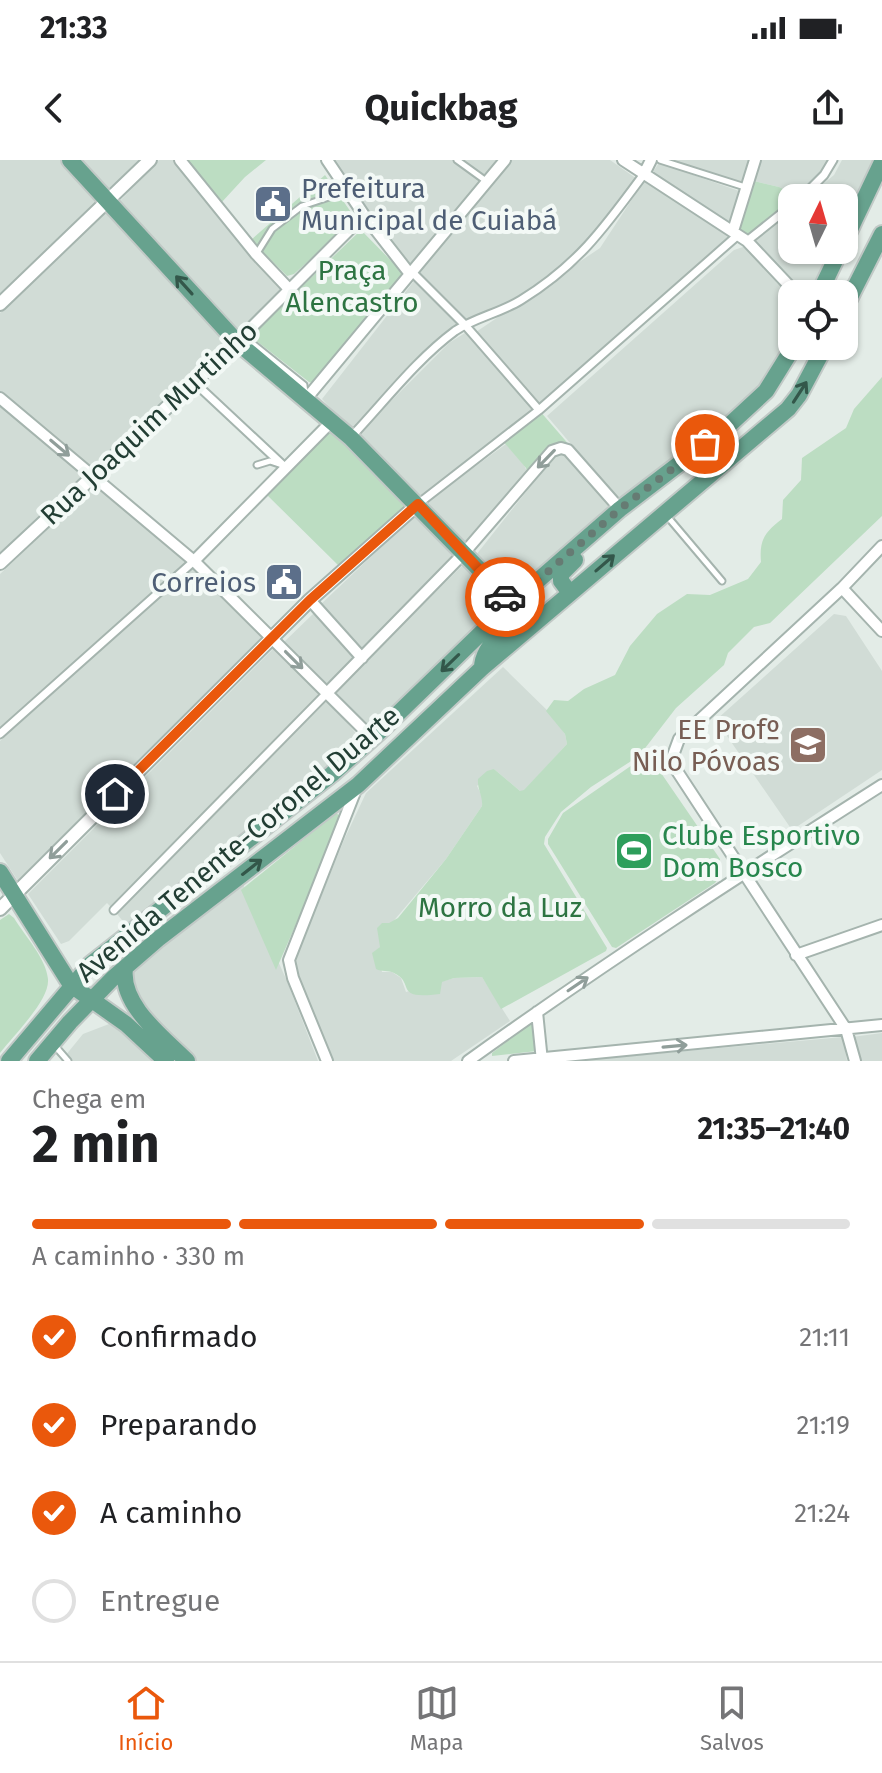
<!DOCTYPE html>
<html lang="pt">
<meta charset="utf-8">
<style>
:root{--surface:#fff;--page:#f2f2f2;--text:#202124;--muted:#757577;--line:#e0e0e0;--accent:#ea580c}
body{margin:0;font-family:"Fira Sans",sans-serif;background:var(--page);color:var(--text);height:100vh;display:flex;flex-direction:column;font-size:30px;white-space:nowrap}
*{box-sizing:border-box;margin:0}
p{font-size:26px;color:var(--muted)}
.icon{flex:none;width:44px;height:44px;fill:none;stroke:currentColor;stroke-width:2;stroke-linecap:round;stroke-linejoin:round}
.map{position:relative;height:901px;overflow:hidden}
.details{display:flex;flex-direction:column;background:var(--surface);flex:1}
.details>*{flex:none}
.needle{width:52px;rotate:5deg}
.buttons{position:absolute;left:778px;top:24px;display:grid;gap:16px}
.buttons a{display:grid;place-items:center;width:80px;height:80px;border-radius:16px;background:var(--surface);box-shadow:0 2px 6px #0004;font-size:40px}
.pin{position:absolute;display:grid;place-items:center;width:68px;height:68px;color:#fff;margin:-34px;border:4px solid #fff;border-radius:50%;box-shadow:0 2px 8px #0007}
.courier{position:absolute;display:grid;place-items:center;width:80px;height:80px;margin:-40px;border:6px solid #ea580c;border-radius:50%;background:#fff;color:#222;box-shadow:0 2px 10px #0007}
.summary em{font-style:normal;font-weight:700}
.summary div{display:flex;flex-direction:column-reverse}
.summary{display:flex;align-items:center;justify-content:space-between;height:136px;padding:0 32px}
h1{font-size:52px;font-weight:700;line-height:60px}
.bar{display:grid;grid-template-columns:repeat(4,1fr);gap:12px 8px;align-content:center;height:96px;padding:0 32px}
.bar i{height:10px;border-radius:6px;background:var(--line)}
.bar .selected{background:var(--accent)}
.bar p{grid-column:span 4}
ol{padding:0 32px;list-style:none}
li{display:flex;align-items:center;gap:24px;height:88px}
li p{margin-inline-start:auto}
li .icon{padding:8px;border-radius:50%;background:var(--accent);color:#fff;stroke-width:4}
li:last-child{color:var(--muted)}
li i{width:44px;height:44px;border:4px solid var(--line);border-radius:50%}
.status{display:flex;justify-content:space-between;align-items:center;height:56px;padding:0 40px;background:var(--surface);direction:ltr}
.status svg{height:22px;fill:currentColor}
header{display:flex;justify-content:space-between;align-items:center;height:104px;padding:0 32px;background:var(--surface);font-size:36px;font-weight:700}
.tab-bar{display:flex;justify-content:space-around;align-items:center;height:112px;border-top:2px solid var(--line);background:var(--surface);font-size:22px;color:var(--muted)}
.tab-bar a{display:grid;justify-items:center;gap:4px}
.tab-bar .selected{color:var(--accent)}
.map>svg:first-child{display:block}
.built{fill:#d1dcd6}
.green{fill:#bcddc2}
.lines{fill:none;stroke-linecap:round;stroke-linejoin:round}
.service-casing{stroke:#a5b4ae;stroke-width:9}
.pedestrian-casing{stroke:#a5b4ae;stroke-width:11}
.minor-casing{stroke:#a5b4ae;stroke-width:14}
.tertiary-casing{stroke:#a5b4ae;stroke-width:16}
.primary-casing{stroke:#c1c9c6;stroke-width:20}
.service{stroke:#fff;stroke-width:5}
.pedestrian{stroke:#fff;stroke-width:7}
.minor{stroke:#fff;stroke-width:10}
.tertiary{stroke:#fff;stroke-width:12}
.primary{stroke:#67a28e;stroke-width:16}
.oneway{stroke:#33574a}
.oneway2{stroke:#909e9a}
.done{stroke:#667b73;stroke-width:8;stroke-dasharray:0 14.4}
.route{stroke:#ea580c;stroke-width:10}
.labels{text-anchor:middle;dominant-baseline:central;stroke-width:8;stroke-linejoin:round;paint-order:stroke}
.service-label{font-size:28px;fill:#4e5e75;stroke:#f3f9f6;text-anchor:start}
.park-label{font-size:28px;fill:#2d7442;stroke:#f3f9f6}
.street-label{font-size:28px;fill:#223e34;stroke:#f3f9f6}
.education-label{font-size:28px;fill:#785e54;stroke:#f3f9f6;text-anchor:end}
.leisure-label{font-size:28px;fill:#27864d;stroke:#f3f9f6;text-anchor:start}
</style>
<div class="status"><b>21:33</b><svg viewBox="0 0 49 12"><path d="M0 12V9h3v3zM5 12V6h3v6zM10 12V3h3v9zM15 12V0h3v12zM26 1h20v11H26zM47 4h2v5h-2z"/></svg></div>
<header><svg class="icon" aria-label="back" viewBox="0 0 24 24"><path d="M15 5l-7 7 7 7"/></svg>Quickbag<svg class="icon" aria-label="share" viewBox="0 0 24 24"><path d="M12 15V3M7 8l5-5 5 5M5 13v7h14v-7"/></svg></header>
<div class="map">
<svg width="882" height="901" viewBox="0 0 882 901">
<rect width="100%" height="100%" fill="#e3ece7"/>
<path class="built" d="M 0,0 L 62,0 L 101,42 L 0,138 Z
M 80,0 L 144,0 L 111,34 Z
M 159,0 L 174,0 L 232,71 L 285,129 L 241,175 L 118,43 Z
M 333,0 L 501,0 L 410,110 Z
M 511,0 L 610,0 L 637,19 L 597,80 L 554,119 L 600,88 L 644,21 L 734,76 L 540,246 L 476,172 L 541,128 L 481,159 L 464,161 L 417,112 Z
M 666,0 L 753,0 L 745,25 Z
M 757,0 L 838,0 L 814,29 L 799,36 L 779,27 L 750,20 Z
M 842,0 L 882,0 L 844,84 L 844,38 L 806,38 L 834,15 Z
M 659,3 L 742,32 L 732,68 L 650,16 Z
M 792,49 L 792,90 L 841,90 L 818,134 L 806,134 L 755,80 Z
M 107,51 L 229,183 L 92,309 L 0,233 L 0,153 Z
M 743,87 L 750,88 L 792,134 L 792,181 L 761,231 L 622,339 L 617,338 L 547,256 L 734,90 Z
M 414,121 L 461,165 L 353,272 L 322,239 Z
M 468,171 L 536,250 L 420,340 L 356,276 L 449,183 Z
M 0,240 L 90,316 L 0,400 Z
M 506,284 L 524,305 L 528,314 L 465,388 L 425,343 Z
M 556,294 L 564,294 L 617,349 L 529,421 L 518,421 L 502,415 L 476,395 Z
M 96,323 L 189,402 L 0,571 L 0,414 Z
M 415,355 L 455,399 L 362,493 L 319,446 Z
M 463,405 L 491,433 L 493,449 L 491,459 L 373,574 L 332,533 Z
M 194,406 L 264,475 L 18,721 L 0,693 L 0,581 Z
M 315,452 L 360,497 L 327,529 L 283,483 Z
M 834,454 L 846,456 L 882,511 L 882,610 L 792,670 L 716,560 Z
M 276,486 L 323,536 L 112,748 L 107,743 L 69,781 L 61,784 L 28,734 Z
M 503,507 L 552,555 L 565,574 L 567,584 L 524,631 L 520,631 L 494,609 L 477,626 L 483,638 L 482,646 L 446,699 L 380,777 L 380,787 L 378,791 L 382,812 L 392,812 L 401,818 L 406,832 L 454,818 L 482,817 L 510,861 L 451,901 L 331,901 L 296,812 L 296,797 L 344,680 L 366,633 Z
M 327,538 L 363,582 L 126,765 L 117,754 Z
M 243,724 L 287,821 L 318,901 L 194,901 L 134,836 L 128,817 L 150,796 Z
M 109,864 L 129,871 L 162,901 L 61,901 L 83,874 Z
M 882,873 L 882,901 L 856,901 L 852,877 Z
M 843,877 L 847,901 L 575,901 Z"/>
<path class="green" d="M 187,0 L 266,0 L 245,17 L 221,43 Z
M 325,15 L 353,55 L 353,61 L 294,114 L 287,116 L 251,80 Z
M 750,20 L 779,27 L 799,36 L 792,38 L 792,42 L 750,76 L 736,67 Z
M 361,70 L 403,113 L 404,117 L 312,223 L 309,222 L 250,176 Z
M 882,217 L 882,356 L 770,463 L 754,467 L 728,493 L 724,505 L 676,548 L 639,596 L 591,627 L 561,652 L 545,677 L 544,684 L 607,788 L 606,791 L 501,849 L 482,817 L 454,818 L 442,822 L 440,834 C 392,840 416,823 394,813 C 388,810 382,812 376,809 L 372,793 L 380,787 L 377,768 L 382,763 L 389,763 L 398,758 L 446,699 L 482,646 C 483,636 477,629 478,619 L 487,611 L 494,609 L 520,631 L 524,630 L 567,584 L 565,574 L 546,551 L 554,540 L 568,541 L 584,529 L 615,515 L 630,486 L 657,454 L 687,434 L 710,435 L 748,419 L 761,402 C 759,380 765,372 782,359 L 783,340 L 801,320 L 802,298 L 846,268 L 854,249 Z
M 539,250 L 571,287 L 561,288 L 528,314 L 526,308 L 502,280 Z
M 333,265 L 408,347 L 340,407 L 265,333 Z
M 648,594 L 720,699 L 720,716 L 715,723 L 616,788 L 612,787 L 548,684 L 548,679 L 563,653 Z
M 336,653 L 340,656 L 341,661 L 276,810 L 241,730 Z
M 9,754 L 14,758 C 25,776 46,798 48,819 C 50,840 13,876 0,893 L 0,760 Z
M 530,864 L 534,864 L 537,891 L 492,896 L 492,893 Z"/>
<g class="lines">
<defs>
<path id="service" d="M 457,0 L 486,21
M 660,0 L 745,27
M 257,93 L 272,69 L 302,46 L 347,31
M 246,183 L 253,184 L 304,225 L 305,234
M 257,305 L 270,301 L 279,304
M 667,356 L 722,421
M 55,886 L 68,901"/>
<path id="pedestrian" d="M 801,38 L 824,15 L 833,0
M 747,81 L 792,45
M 412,112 L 465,165 L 539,250
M 195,223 L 286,308
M 352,276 C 385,241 416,200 455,171 C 474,158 500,153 521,140 C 578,105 605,67 644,14
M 418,344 L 539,250 L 738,75
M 0,574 L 194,401
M 114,750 L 327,533"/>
<path id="minor" d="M 180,0 L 256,94 L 289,129
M 327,0 L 364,55 L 410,114
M 623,0 L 747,81 L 797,134
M 644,14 L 651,0
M 733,71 L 755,0
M 237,182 L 364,55
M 0,238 L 194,401 L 372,578
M 306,239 L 505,0
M 194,401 L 332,261
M 842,428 L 882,471
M 310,440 L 362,498
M 327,533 L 464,393 L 552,291 L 561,288 L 568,290 L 620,349
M 796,795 L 882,765
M 537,852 L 542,901
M 327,901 L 293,818 L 289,800 L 357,627
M 468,901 C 603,804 742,714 882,625
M 514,901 L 882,865
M 855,901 L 846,869 L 677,611 L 672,598 L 679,579 L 842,428 L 882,386"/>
<path id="tertiary" d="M 0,144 L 150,0
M 0,403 L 237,182
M 0,749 L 310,440 L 418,344"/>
<path id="primary" d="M 70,0 L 237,182 L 351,278 L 512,443 C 515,469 482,482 482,508
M 844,82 L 882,2
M 819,134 L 840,90
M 844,149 L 882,74
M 570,433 L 561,421 L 561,414 L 575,400
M 0,712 L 71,825 L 126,864 L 166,901
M 125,808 C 120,845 163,877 187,901
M 9,901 L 91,804 L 332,614 L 379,572 L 512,443 L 620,349 L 726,268 L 766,231 L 794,186
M 37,901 L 70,862 L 113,818 L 158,779 L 358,625 L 482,508 L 788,249 L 799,235 L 825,186"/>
</defs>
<use href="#service" class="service-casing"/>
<use href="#pedestrian" class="pedestrian-casing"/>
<use href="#minor" class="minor-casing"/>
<use href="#tertiary" class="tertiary-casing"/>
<use href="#primary" class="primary-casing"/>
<use href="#service" class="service"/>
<use href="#pedestrian" class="pedestrian"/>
<use href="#minor" class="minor"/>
<use href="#tertiary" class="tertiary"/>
<use href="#primary" class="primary"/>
</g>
<defs><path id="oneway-shaft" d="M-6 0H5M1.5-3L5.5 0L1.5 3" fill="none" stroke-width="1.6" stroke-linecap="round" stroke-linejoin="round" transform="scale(2)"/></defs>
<g class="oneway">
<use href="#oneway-shaft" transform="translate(184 125) rotate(-132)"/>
<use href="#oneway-shaft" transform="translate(800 232) rotate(-57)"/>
<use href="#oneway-shaft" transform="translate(605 403) rotate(-41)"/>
<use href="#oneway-shaft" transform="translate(450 503) rotate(136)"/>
<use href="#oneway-shaft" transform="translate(252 707) rotate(-38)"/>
</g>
<g class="oneway2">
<use href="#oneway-shaft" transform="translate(60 288) rotate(40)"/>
<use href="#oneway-shaft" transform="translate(546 299) rotate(134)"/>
<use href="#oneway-shaft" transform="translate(294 500) rotate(45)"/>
<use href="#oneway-shaft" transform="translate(58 690) rotate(135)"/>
<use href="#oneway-shaft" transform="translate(578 824) rotate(-34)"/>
<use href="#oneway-shaft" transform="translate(675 886) rotate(-5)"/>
</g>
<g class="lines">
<path class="done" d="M 505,437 L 512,443 L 620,349 L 705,284"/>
<path class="route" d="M 115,634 L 310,440 L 418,344 L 505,437"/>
</g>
<defs>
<symbol id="civic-square" viewBox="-11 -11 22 22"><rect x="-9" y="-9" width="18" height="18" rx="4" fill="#5c6f8a" stroke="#f3f9f6"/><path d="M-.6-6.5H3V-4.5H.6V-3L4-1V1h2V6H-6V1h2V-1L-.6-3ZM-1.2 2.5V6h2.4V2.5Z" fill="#fff"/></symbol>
<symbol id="school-square" viewBox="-11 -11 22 22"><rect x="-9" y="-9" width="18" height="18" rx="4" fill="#8d6e63" stroke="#f3f9f6"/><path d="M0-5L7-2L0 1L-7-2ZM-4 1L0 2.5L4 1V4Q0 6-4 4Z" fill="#fff"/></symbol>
<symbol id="stadium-square" viewBox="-11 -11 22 22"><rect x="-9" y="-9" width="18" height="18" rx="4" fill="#2e9e5b" stroke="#f3f9f6"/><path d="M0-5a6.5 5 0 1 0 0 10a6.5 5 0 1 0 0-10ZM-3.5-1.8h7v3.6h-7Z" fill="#fff"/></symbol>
</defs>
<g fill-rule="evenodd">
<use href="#civic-square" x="251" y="22" width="44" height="44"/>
<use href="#civic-square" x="262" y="400" width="44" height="44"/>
<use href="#school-square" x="786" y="563" width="44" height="44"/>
<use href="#stadium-square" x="612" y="669" width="44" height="44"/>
</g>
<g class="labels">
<g class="service-label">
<text x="301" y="28">Prefeitura<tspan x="301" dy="32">Municipal de Cuiabá</tspan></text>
<text x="256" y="422" text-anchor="end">Correios</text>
</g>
<g class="park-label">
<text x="352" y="110">Praça<tspan x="352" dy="32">Alencastro</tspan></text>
<text x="500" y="747">Morro da Luz</text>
</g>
<g class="street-label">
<text transform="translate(149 263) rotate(-43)">Rua Joaquim Murtinho</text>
<text transform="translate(238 684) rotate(-40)">Avenida Tenente-Coronel Duarte</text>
</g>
<g class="education-label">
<text x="780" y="569">EE Profº<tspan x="780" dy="32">Nilo Póvoas</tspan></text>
</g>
<g class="leisure-label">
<text x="662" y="675">Clube Esportivo<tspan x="662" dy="32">Dom Bosco</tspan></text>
</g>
</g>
</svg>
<div class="buttons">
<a><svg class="needle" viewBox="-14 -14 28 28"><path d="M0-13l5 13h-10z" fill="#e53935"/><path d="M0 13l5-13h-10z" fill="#757577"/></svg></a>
<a><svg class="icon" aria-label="locate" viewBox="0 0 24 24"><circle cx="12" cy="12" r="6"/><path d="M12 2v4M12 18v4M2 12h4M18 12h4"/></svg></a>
</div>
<div class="pin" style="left:705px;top:284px;background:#ea580c"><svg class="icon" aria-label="bag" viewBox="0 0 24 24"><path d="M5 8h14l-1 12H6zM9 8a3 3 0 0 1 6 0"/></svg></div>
<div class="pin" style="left:115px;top:634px;background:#1f2937"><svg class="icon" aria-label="home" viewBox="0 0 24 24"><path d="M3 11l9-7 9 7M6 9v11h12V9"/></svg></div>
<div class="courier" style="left:505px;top:437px"><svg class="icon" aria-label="car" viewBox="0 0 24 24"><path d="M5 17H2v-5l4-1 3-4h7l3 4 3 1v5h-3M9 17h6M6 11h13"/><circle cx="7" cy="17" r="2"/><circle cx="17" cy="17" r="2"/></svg></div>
</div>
<section class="details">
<div class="summary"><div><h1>2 min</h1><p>Chega em</p></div><em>21:35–21:40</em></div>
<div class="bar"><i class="selected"></i><i class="selected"></i><i class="selected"></i><i></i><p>A caminho · 330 m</p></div>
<ol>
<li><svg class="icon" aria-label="check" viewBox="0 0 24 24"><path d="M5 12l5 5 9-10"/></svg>Confirmado<p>21:11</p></li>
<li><svg class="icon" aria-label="check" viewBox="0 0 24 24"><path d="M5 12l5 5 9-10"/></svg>Preparando<p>21:19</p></li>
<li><svg class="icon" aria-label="check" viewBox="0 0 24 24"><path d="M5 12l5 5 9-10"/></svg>A caminho<p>21:24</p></li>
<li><i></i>Entregue</li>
</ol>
</section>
<nav class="tab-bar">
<a class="selected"><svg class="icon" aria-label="home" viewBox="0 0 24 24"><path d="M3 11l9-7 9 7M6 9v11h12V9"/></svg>Início</a>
<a><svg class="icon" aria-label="map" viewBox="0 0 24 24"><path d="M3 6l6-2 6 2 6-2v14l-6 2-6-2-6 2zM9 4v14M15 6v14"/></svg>Mapa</a>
<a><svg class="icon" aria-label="saved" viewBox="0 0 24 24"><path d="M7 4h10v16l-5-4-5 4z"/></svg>Salvos</a>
</nav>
